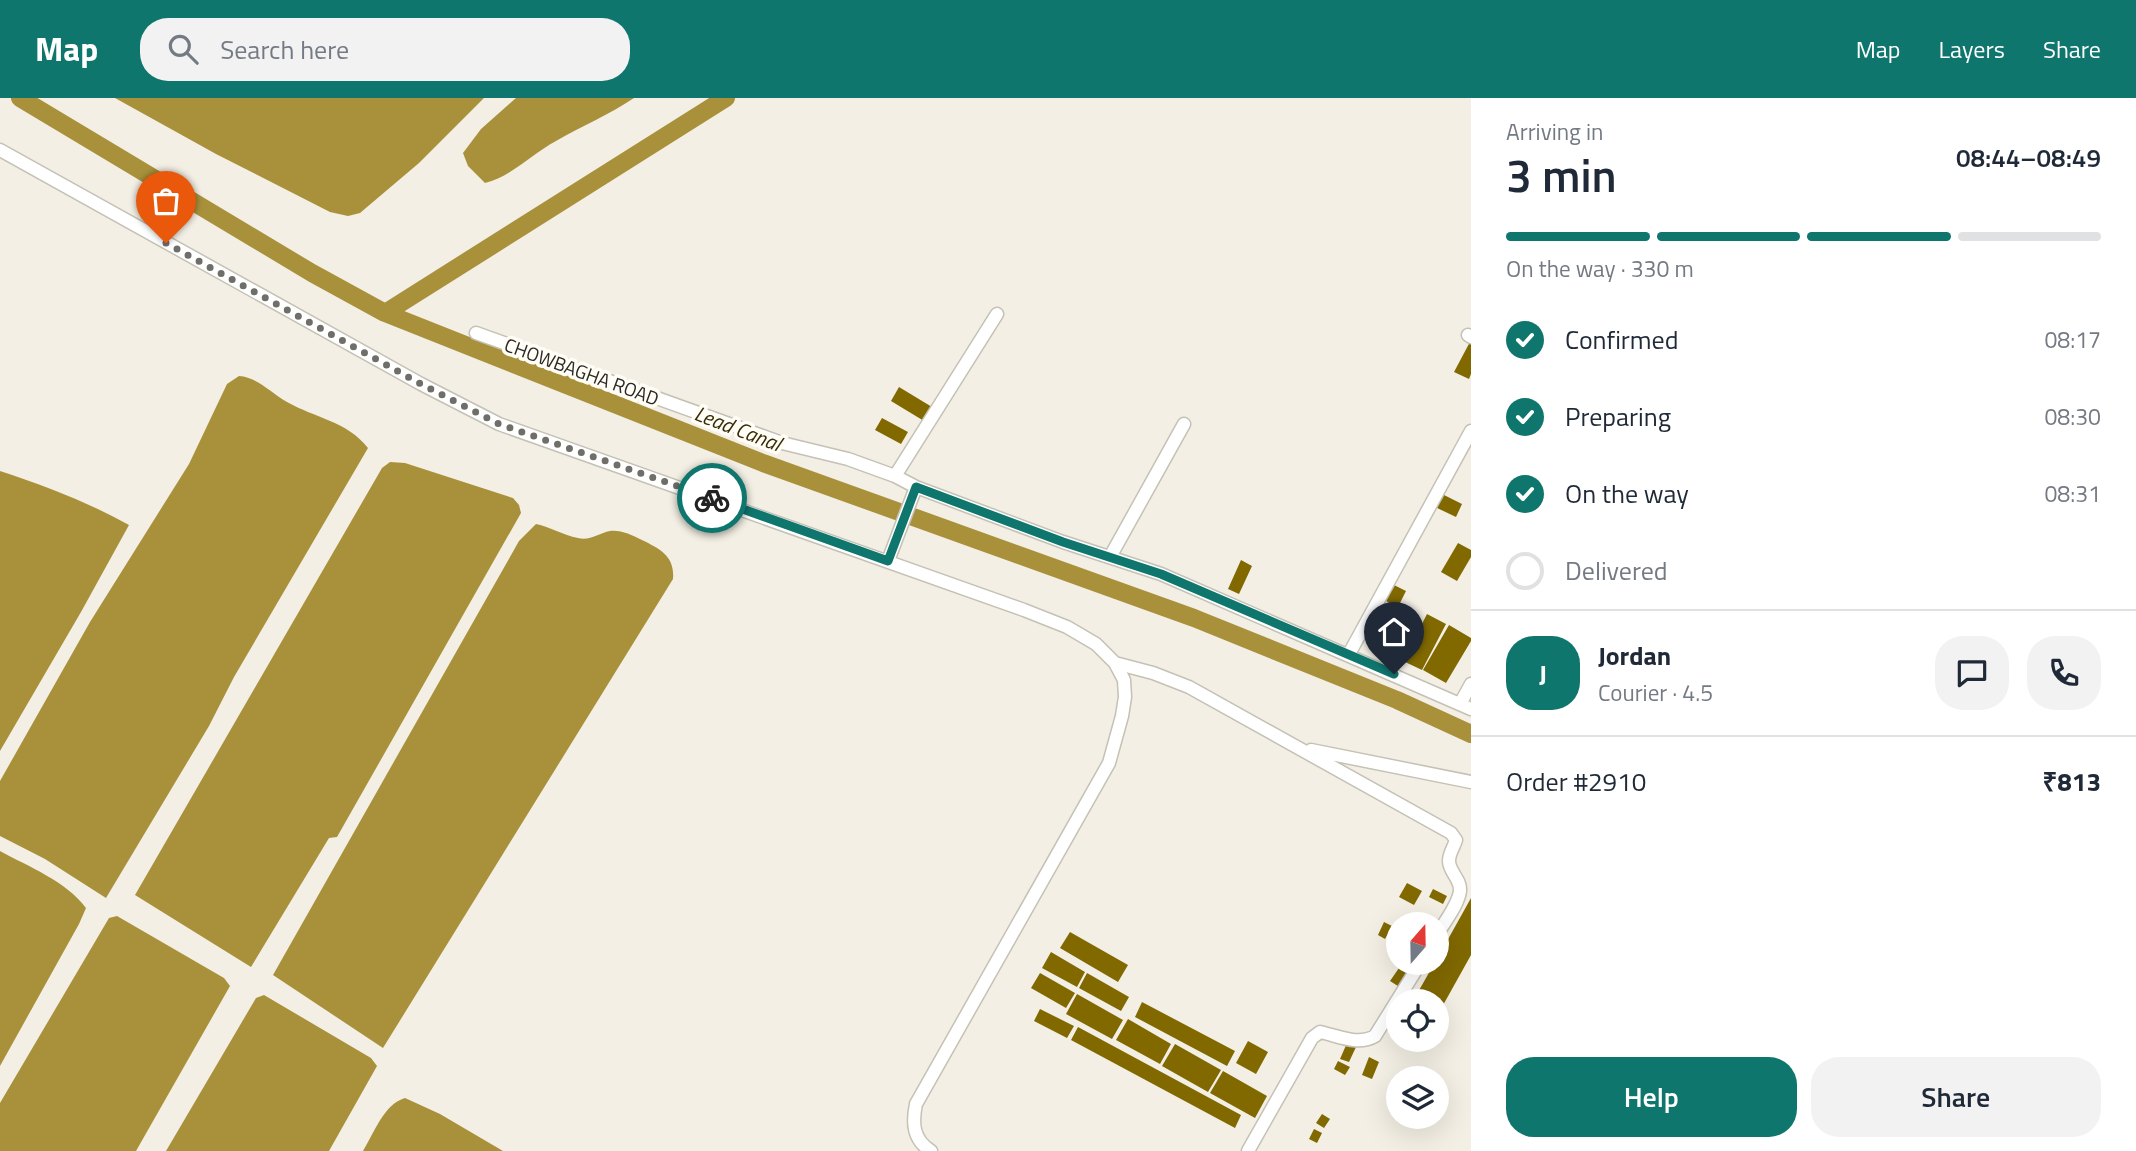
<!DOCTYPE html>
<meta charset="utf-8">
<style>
:root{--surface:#fff;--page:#f2f2f3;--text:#1f2937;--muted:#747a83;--line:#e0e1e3;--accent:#0f766e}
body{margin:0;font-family:"Titillium Web",sans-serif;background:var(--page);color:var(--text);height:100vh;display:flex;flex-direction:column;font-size:26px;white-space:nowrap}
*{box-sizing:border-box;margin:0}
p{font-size:23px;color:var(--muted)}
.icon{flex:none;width:38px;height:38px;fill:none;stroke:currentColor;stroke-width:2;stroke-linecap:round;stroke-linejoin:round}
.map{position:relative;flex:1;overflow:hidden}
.drawer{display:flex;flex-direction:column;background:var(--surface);width:665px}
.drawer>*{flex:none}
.needle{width:46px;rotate:20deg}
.buttons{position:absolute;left:1386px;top:814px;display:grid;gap:14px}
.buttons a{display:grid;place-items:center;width:63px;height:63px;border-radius:50%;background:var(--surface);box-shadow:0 7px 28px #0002;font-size:35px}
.pin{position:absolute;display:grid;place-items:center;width:60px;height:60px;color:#fff;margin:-72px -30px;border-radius:50% 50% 50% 0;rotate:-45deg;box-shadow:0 0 7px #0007}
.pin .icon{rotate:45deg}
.courier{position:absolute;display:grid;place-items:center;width:70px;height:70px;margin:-35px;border:5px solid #0f766e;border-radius:50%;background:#fff;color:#222;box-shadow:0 2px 9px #0007}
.headline em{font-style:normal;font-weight:600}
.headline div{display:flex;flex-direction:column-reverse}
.headline{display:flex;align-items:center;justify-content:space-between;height:119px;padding:0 35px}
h1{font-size:46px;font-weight:600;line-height:52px}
.bar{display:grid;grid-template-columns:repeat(4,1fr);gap:10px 7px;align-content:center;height:84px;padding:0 35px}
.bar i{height:9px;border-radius:5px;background:var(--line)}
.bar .on{background:var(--accent)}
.bar p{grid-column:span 4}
.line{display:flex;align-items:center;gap:18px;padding:0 35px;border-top:2px solid var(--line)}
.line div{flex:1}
.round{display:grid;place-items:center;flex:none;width:74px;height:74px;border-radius:28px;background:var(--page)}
ol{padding:0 35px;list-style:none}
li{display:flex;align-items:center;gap:21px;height:77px}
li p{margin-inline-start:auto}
li .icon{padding:7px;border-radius:50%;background:var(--accent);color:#fff;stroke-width:4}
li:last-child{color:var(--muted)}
li i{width:38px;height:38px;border:4px solid var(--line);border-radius:50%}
.cta{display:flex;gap:14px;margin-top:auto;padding:14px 35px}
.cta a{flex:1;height:80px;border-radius:28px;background:var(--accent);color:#fff;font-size:28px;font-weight:600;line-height:80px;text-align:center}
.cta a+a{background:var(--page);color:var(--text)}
header{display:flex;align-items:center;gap:42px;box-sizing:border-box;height:98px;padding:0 35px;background:var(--accent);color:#fff}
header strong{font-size:33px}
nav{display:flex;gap:38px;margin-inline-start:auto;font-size:24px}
.search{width:490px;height:63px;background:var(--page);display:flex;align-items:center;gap:18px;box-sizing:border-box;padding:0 24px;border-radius:28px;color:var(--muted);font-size:26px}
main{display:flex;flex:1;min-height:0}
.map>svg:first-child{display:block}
.water{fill:#a9913b}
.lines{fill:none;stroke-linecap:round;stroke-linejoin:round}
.canal{stroke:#a9913b;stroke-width:18}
.building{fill:#816900}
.minor-casing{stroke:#c4c1b5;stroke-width:15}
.minor{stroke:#fff;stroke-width:12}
.done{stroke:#706e68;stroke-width:7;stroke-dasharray:0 12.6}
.route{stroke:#0f766e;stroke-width:9}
.labels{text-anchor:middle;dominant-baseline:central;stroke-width:7;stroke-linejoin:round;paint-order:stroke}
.street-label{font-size:19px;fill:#2a2925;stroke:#fffdf6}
.water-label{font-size:21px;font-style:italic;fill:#362b05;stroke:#fffdf6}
</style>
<header>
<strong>Map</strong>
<div class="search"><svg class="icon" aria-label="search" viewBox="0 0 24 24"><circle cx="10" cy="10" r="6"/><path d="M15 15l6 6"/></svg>Search here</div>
<nav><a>Map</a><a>Layers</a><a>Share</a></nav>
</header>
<main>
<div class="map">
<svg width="1471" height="1053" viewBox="0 0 1471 1053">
<rect width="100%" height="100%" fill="#f3efe4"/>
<path class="water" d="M 115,0 L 484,0 L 419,65 L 360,115 L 348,118 L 330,114 L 216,56 Z
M 516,0 L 634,0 C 609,17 582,28 556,43 C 532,56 512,78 485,85 L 468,68 L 463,55 L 481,31 Z
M 239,278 C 257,279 271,295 287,304 C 315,320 347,323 368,350 L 234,579 L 209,628 L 106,800 L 45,761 L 0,738 L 0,683 L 90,524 L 189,366 L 227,286 Z
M 390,364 L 405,365 L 513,400 L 519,407 L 521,415 L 337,739 L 329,740 L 251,869 L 135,797 L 382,370 Z
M 0,373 C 45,388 88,404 129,427 L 81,514 L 0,653 Z
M 536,426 C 550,429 563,437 578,440 C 590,443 599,435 610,433 C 622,432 631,437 642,442 C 660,451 675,458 673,481 L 383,950 L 273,877 L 519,443 Z
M 0,753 C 29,769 66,783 86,810 L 79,826 L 0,968 Z
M 117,818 L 224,880 L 230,888 L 136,1053 L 0,1053 L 0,1005 L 109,820 Z
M 264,897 L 371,960 L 377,968 L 329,1053 L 166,1053 L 256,900 Z
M 405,1000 L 440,1016 L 503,1053 L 363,1053 C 374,1035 384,1006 405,1000 Z"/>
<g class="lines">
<path class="canal" d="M 20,0 L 312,175 L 385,215 L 763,365 L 1194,520 L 1397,602 L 1471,636
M 385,215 L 726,0"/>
</g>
<path class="building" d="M 1471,242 L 1471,276 L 1469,281 L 1454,274 Z
M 899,289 L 932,309 L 924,323 L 891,303 Z
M 882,320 L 908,334 L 901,346 L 875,332 Z
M 1442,396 L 1462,406 L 1456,419 L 1435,409 Z
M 1458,445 L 1471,452 L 1471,459 L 1457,483 L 1441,474 Z
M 1241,462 L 1252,468 L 1239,496 L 1228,491 Z
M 1392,486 L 1406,493 L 1398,509 L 1384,502 Z
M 1378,507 L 1395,515 L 1391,523 L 1374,516 Z
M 1427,516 L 1446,526 L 1422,572 L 1403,563 Z
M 1374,519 L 1388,525 L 1381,540 L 1367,533 Z
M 1449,527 L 1471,540 L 1471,543 L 1446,585 L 1423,572 Z
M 1407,785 L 1422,793 L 1414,807 L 1399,799 Z
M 1433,791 L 1447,798 L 1443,806 L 1429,799 Z
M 1471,800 L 1471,857 L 1437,918 L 1437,903 L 1413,903 L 1435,864 L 1437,864 L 1437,861 Z
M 1384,824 L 1392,828 L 1385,841 L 1378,837 Z
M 1070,834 L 1128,867 L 1118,884 L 1060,850 Z
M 1051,854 L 1085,874 L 1077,889 L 1042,870 Z
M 1399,870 L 1410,877 L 1401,890 L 1390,883 Z
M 1040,875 L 1075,895 L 1066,910 L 1031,890 Z
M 1087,875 L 1129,899 L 1121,913 L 1079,890 Z
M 1077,896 L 1123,922 L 1112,941 L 1066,916 Z
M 1142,904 L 1235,953 L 1227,968 L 1135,919 Z
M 1040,911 L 1074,928 L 1067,940 L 1034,923 Z
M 1128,921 L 1171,946 L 1160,966 L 1116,942 Z
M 1078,929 L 1241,1017 L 1235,1030 L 1071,942 Z
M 1248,943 L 1268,954 L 1256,976 L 1236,965 Z
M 1347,945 L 1356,949 L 1349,964 L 1340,961 Z
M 1175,946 L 1221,972 L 1208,994 L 1162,968 Z
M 1369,959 L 1379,964 L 1372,981 L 1362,977 Z
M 1338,963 L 1350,969 L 1345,977 L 1334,971 Z
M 1223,973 L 1267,998 L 1255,1020 L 1210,995 Z
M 1322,1016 L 1330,1021 L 1324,1030 L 1316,1025 Z
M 1314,1031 L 1322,1035 L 1317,1045 L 1309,1041 Z"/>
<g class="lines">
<defs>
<path id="minor" d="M 0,52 L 421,286 L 499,326 L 1024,512 L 1067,529 L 1096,546 L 1115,565 L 1124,582 L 1125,599 L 1122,618 L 1109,665 L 916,1006 C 912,1025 913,1042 931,1053
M 476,235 L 782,345 L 848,361 L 895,378 L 916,389 L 1063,444 L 1161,476 L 1471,611
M 1468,237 L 1471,239
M 895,378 L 997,216
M 1110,459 L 1184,326
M 888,463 L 916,389
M 1349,556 L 1471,333
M 1115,565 L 1153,575 L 1189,589 L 1451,735 L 1456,742 C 1454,749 1449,755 1449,763 C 1449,774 1461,781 1460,793 C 1458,808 1444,824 1437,837
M 1460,606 L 1471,586
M 1311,652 L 1471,684
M 1248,1053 L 1312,940 L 1320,934 C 1339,938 1358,948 1375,938 L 1421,864"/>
</defs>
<use href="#minor" class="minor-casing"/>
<use href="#minor" class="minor"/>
</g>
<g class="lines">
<path class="done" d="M 166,145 L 421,286 L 499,326 L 712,400"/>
<path class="route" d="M 712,400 L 888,463 L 916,389 L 1063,444 L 1161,476 L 1394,576"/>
</g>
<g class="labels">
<g class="street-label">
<text transform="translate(582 273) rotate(20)">CHOWBAGHA ROAD</text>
</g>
<g class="water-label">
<text transform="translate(738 330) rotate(21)">Lead Canal</text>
</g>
</g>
</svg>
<div class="buttons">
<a><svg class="needle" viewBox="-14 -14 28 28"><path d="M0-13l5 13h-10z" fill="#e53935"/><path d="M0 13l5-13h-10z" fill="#747a83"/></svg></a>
<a><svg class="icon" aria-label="locate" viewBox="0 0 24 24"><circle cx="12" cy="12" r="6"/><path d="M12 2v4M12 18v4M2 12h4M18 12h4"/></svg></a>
<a><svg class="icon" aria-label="layers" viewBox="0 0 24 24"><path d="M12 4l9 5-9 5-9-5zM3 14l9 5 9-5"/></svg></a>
</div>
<div class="pin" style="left:166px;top:145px;background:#ea580c"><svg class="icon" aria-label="bag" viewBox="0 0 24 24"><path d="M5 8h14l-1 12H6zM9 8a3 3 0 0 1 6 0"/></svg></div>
<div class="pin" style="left:1394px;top:576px;background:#1f2937"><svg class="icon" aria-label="home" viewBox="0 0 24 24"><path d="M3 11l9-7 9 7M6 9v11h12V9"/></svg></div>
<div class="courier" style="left:712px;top:400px"><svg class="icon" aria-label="bike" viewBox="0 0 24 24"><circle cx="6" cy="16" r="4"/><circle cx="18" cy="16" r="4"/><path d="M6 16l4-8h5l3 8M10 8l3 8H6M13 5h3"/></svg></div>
</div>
<section class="drawer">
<div class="headline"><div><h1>3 min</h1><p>Arriving in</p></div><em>08:44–08:49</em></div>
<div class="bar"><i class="on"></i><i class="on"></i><i class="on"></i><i></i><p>On the way · 330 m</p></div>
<ol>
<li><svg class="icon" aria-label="check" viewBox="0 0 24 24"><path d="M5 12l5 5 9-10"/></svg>Confirmed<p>08:17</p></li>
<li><svg class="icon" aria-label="check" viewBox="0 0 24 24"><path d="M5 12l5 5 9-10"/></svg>Preparing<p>08:30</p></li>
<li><svg class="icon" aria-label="check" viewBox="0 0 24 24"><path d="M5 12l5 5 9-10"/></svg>On the way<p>08:31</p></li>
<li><i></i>Delivered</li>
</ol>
<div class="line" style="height:126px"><b class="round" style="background:var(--accent);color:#fff">J</b><div><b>Jordan</b><p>Courier · 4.5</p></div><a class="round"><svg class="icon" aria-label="chat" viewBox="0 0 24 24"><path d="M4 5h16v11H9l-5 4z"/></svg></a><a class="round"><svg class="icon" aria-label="phone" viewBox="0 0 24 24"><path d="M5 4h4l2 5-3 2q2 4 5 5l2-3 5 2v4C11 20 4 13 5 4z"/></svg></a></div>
<div class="line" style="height:91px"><div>Order #2910</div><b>₹813</b></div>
<div class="cta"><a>Help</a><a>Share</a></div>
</section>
</main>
